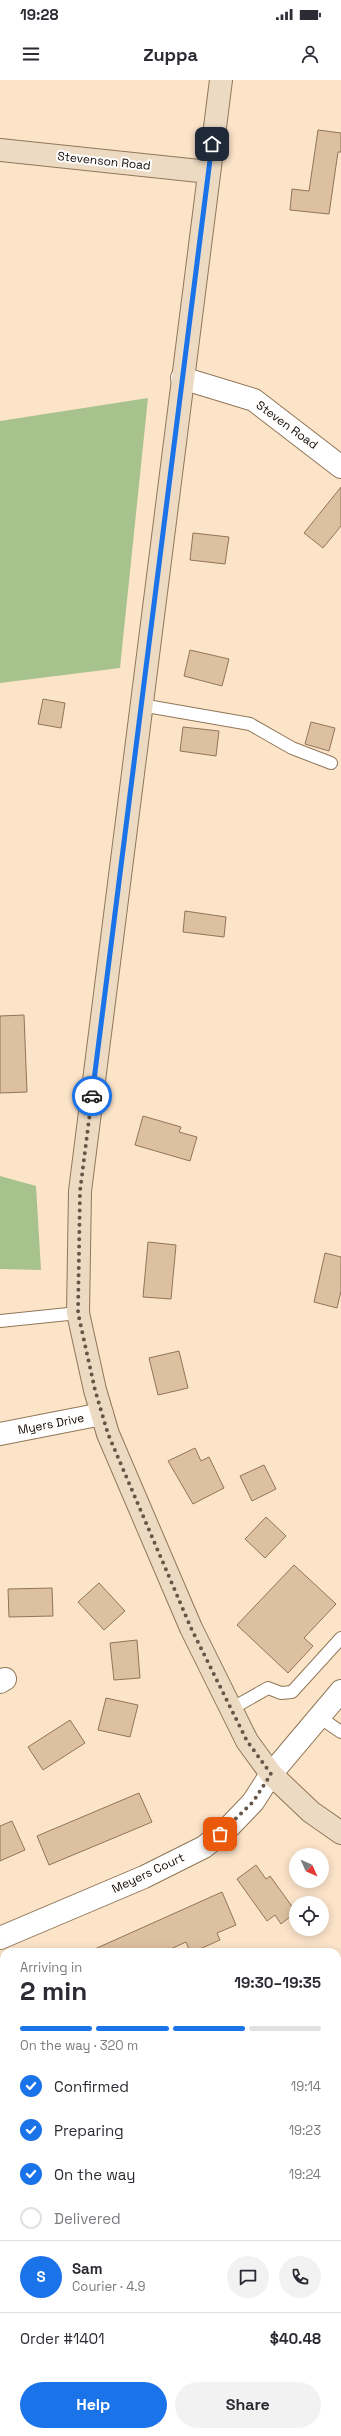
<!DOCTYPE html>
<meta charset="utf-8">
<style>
:root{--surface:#fff;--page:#f2f2f3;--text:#2b2b33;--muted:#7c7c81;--line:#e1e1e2;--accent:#1a73e8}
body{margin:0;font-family:"Space Grotesk",sans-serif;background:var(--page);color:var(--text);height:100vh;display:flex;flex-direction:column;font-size:15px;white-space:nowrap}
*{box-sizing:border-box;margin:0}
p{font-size:13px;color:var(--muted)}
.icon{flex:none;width:22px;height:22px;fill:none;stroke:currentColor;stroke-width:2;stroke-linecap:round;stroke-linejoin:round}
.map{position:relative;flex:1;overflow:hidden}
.sheet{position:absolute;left:0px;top:1868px;width:341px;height:488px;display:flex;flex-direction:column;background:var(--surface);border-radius:12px 12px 0 0;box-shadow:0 2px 10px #0003}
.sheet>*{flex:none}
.needle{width:26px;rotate:135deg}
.buttons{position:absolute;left:289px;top:1768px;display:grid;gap:8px}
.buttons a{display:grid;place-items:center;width:40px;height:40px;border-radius:50%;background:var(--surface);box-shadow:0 2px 10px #0003;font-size:20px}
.pin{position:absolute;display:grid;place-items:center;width:34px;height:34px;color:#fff;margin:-17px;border-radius:8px;box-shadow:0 2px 6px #0006}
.courier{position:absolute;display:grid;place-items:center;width:40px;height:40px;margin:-20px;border:3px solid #1a73e8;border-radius:50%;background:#fff;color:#222;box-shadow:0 1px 5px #0007}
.overview em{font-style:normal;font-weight:700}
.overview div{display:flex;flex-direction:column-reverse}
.overview{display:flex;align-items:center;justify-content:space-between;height:68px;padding:0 20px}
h1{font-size:26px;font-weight:700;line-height:30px}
.bar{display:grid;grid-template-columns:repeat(4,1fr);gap:6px 4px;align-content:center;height:48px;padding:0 20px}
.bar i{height:5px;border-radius:3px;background:var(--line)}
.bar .on{background:var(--accent)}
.bar p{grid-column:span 4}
.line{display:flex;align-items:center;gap:10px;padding:0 20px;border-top:1px solid var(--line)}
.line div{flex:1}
.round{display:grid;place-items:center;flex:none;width:42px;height:42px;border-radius:21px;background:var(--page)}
ol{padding:0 20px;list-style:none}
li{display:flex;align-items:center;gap:12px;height:44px}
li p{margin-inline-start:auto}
li .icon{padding:4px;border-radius:50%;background:var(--accent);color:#fff;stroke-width:4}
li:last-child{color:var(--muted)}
li i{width:22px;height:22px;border:2px solid var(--line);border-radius:50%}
.primary-button{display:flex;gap:8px;margin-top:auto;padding:8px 20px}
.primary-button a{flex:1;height:46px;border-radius:24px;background:var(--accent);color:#fff;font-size:16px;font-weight:700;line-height:46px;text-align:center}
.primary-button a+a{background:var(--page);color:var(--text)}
.status{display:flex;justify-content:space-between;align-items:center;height:28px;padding:0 20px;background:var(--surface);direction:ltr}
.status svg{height:11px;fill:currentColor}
header{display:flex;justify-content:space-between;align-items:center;height:52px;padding:0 20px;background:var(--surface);font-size:18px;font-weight:700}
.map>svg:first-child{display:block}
.green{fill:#a8c28d}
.building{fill:#ddc0a0;stroke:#917557}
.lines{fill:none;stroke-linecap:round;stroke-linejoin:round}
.lane-casing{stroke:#917658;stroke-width:14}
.street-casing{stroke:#917658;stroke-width:24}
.secondary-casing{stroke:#917658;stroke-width:24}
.lane{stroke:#fff;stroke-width:12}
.street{stroke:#fff;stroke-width:22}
.secondary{stroke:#ecdac3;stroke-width:22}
.done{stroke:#655648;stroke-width:4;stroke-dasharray:0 7.2}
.route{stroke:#1a73e8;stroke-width:5}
.labels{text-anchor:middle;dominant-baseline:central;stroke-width:4;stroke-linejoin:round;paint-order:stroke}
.street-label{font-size:12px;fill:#140a02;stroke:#fff}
</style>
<div class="status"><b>19:28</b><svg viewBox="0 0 49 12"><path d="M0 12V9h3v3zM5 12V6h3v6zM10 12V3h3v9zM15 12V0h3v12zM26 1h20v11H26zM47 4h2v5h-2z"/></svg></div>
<header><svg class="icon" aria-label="menu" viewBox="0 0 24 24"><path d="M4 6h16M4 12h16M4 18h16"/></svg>Zuppa<svg class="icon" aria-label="person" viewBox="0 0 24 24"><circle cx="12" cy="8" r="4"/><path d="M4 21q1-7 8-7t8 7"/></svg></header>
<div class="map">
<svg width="341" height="2356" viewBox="0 0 341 2356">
<rect width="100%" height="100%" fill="#fce4c9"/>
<path class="green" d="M 148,318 L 120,588 L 0,603 L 0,341 Z
M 0,1096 L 36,1106 L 41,1190 L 0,1189 Z"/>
<path class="building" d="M 318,50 L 341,53 L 341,72 L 338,72 L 329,134 L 290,130 L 292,109 L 309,111 Z
M 341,407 L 341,446 L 323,468 L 304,453 Z
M 193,453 L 229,457 L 225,484 L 190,480 Z
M 190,570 L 229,579 L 222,606 L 184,596 Z
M 43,619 L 65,623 L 61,648 L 38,644 Z
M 311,642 L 335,648 L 329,671 L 305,664 Z
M 183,647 L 219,651 L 216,676 L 180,671 Z
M 185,831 L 226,837 L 224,857 L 183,852 Z
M 24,935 L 27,1012 L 0,1013 L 0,936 Z
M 143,1036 L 181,1047 L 179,1052 L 197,1057 L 190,1081 L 135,1065 Z
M 148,1162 L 176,1165 L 171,1219 L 143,1217 Z
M 325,1173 L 341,1177 L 341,1211 L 337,1228 L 314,1222 Z
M 179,1271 L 188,1308 L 158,1315 L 149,1278 Z
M 195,1368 L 201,1381 L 209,1377 L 224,1408 L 193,1424 L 168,1381 Z
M 264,1385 L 276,1409 L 252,1421 L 240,1396 Z
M 266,1437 L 286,1456 L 265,1478 L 245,1459 Z
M 294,1485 L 336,1524 L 304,1558 L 313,1566 L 288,1593 L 237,1545 Z
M 99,1503 L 125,1531 L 104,1550 L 78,1522 Z
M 52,1508 L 53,1536 L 9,1537 L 8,1509 Z
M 137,1560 L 140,1598 L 114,1600 L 110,1563 Z
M 106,1618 L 138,1625 L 130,1657 L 98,1650 Z
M 70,1640 L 85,1663 L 43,1690 L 28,1667 Z
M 139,1713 L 152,1742 L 49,1785 L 37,1756 Z
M 12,1741 L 25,1770 L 0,1781 L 0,1746 Z
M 256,1785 L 266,1799 L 270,1796 L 296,1832 L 281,1844 L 275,1835 L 267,1841 L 237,1799 Z
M 222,1812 L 236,1845 L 217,1853 L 220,1860 L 193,1872 L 190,1872 L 186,1862 L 164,1872 L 88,1872 Z"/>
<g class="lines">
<defs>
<path id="lane" d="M 141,625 L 250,644 L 292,668 L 331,683
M 0,1241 L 78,1233
M 231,1629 L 268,1608 L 281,1613 L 292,1612 L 341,1558
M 319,1637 L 341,1652"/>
<path id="street" d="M 182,298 L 254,320 L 341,387
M 0,1354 L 102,1334
M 0,1602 L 5,1599
M 0,1858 L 144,1797 L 204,1767 L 229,1747 L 253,1722 L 271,1694 L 341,1611
M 337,2116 L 341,2115
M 0,2273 L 4,2271"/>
<path id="secondary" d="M 221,0 L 80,1111 L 78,1233 L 95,1310 L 108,1354 L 191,1548 L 247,1661 L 271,1694 L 311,1732 L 341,1753
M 0,70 L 209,92"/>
</defs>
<use href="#lane" class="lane-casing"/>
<use href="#street" class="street-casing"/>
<use href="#secondary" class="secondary-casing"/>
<use href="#lane" class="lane"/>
<use href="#street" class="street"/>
<use href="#secondary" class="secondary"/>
</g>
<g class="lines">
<path class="done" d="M 92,1016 L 80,1111 L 78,1233 L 95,1310 L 108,1354 L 191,1548 L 247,1661 L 271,1694 L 253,1722 L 220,1754"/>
<path class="route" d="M 92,1016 L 212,64"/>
</g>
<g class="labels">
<g class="street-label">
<text transform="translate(104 81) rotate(6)">Stevenson Road</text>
<text transform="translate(287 345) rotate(36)">Steven Road</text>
<text transform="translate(51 1344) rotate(-11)">Myers Drive</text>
<text transform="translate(148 1793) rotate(-25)">Meyers Court</text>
</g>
</g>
</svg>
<div class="buttons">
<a><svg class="needle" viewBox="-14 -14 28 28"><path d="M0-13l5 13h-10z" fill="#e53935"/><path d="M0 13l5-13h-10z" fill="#7c7c81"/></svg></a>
<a><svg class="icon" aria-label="locate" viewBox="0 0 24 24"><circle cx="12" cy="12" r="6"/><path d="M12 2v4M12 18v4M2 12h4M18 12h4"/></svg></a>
</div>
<div class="pin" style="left:220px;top:1754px;background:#ea580c"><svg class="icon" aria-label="bag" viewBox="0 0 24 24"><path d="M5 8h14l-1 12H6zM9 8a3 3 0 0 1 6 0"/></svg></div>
<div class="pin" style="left:212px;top:64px;background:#1f2937"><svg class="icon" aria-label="home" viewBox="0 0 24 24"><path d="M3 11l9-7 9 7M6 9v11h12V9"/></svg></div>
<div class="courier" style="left:92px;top:1016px"><svg class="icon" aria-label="car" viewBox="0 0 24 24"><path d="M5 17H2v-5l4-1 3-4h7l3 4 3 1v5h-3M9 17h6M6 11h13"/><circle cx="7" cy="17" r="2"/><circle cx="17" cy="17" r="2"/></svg></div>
<section class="sheet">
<div class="overview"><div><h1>2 min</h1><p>Arriving in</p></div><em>19:30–19:35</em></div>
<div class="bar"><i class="on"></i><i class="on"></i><i class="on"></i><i></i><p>On the way · 320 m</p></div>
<ol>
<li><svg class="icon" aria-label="check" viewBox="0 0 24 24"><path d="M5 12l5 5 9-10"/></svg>Confirmed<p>19:14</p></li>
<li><svg class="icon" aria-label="check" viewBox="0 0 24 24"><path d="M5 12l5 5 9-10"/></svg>Preparing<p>19:23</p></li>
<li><svg class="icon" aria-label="check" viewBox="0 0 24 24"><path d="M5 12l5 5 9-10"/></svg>On the way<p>19:24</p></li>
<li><i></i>Delivered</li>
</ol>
<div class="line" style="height:72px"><b class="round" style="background:var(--accent);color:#fff">S</b><div><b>Sam</b><p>Courier · 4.9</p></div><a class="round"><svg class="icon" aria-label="chat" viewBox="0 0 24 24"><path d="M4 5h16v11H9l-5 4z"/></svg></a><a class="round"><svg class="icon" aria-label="phone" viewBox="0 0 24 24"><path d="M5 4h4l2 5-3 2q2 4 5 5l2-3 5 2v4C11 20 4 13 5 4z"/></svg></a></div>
<div class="line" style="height:52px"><div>Order #1401</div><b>$40.48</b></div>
<div class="primary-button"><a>Help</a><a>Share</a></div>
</section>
</div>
